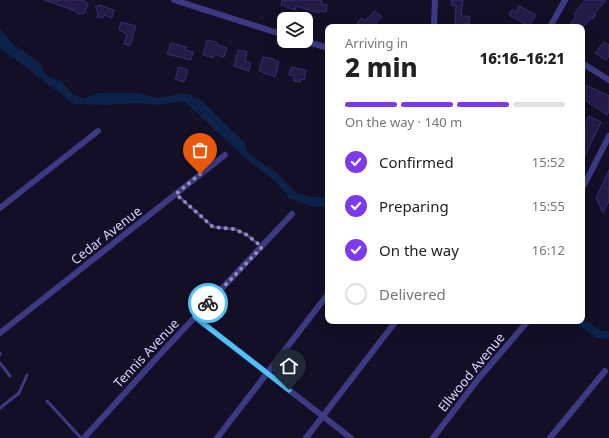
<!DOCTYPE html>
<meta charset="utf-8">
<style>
:root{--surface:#fff;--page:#f2f2f2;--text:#222;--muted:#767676;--line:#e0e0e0;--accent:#7c3aed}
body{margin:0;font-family:"Noto Sans",sans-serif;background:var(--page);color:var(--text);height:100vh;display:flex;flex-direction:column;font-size:15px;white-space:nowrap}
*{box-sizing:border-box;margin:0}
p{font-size:13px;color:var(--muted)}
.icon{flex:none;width:22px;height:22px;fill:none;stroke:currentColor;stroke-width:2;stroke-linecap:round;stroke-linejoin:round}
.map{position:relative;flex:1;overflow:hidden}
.details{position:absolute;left:325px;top:24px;width:260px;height:300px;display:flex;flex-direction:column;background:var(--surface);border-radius:8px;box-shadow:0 4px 16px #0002}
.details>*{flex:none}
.tools{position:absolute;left:277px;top:12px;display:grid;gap:8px}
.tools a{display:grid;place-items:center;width:36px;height:36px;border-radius:8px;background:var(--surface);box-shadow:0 4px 16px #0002;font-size:20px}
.pin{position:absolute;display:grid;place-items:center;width:34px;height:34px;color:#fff;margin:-41px -17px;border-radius:50% 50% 50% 0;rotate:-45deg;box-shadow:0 0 4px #0007}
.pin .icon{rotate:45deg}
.courier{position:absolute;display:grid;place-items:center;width:40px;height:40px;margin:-20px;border:3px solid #4fc3f7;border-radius:50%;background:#fff;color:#222;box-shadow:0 1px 5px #0007}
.headline em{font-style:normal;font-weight:800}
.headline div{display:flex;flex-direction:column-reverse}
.headline{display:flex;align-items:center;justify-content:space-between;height:68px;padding:0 20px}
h1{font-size:26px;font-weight:800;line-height:30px}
.bar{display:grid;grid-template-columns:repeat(4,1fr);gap:6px 4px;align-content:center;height:48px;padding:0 20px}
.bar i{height:5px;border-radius:3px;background:var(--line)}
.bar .active{background:var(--accent)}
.bar p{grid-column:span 4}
ol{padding:0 20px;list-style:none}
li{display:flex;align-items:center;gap:12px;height:44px}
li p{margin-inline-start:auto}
li .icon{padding:4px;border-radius:50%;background:var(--accent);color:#fff;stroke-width:4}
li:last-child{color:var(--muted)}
li i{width:22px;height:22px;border:2px solid var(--line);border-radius:50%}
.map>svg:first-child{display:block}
.water{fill:#0c2248}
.building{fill:#241b47;stroke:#3b2d73}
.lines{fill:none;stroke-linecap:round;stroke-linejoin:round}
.lane{stroke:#3d3a85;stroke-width:3}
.street{stroke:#3d3a85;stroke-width:6}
.done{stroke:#948fb3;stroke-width:4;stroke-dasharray:0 7.2}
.route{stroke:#4fc3f7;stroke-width:5}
.labels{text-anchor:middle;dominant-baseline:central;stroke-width:3;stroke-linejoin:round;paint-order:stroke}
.street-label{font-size:13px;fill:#d9d4ff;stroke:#130f26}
</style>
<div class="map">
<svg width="609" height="438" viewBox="0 0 609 438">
<rect width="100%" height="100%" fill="#130f26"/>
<path class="water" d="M 0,29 L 13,44 L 40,63 L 44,73 L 51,78 L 61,81 L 73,94 L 85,99 L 91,95 L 100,93 L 138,93 L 158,98 L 182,93 L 194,96 L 202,101 L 245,143 L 247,152 L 278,174 L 297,193 L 311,197 L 328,197 L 328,206 L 313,207 L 289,198 L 276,182 L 245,158 L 184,101 L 160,105 L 135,103 L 107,105 L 74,104 L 0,48 Z
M 582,318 L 602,331 L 609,331 L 609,339 L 597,338 L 573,321 L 582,321 Z"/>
<path class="building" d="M 44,0 L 82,0 L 88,3 L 85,13 L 78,14 L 73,10 Z
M 282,0 L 319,0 L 322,1 L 322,4 L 327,5 L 326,12 L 321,11 L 319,13 L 296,6 L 295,10 L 281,5 Z
M 451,0 L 463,0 L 461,16 L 470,16 L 469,24 L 464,24 L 464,27 L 455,27 L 456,6 L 452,6 Z
M 585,0 L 606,0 L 594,14 L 596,15 L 593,19 L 591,18 L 583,27 L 568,27 L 576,16 L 574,14 Z
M 99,5 L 114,10 L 112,18 L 104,15 L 103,18 L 97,17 L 98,12 L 95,7 Z
M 519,6 L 536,15 L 529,26 L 509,15 L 512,9 L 516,12 Z
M 375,11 L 382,17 L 376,23 L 379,27 L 361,27 L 357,23 L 362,18 L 365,21 Z
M 121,22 L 136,26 L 130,46 L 124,44 L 127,34 L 119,30 Z
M 207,40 L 216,42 L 218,45 L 227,48 L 224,57 L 214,54 L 213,58 L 203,55 Z
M 604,42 L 609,45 L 609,56 L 606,60 L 595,53 Z
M 171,43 L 186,47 L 185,50 L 193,52 L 191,60 L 167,54 Z
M 238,50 L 247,52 L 245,61 L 251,63 L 249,71 L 234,66 Z
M 263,57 L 274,59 L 274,60 L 279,62 L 275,77 L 259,71 Z
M 179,67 L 188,70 L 184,82 L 175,79 Z
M 291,67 L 306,70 L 304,80 L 301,79 L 300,82 L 294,81 L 294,76 L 289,75 Z
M 583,84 L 609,96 L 609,111 L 607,115 L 582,98 Z
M 589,116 L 601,122 L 582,162 L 582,119 L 586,122 Z
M 609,170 L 609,201 L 603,213 L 596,198 Z"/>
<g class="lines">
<path class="lane" d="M 176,194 L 213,227 L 235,229 L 247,235 L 262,247
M 0,353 L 0,355
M 0,363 L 10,376
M 47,401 L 81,438
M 0,408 L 19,393 L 27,375"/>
<path class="street" d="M 174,0 L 284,35
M 434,27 L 435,0
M 550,27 L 565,0
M 304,41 L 328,48
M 582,63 L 609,80
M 582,189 L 609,136
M 0,208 L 98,131
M 195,317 L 351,438
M 0,333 L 225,155
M 84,438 L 163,351 L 292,214
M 217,438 L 328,294
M 306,438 L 396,321
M 433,438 L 479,378 L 528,321
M 550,438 L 605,371"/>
</g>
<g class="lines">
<path class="done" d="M 200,174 L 176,194 L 213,227 L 234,229 L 247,235 L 262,247 L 208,303"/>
<path class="route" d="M 208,303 L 195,317 L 289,390"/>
</g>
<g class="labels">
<g class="street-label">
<text transform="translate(106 235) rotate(-38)">Cedar Avenue</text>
<text transform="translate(146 353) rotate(-47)">Tennis Avenue</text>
<text transform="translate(471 372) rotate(-51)">Ellwood Avenue</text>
</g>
</g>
</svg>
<div class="tools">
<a><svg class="icon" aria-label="layers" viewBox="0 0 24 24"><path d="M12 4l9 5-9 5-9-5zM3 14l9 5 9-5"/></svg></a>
</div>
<div class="pin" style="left:200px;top:174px;background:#ea580c"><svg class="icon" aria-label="bag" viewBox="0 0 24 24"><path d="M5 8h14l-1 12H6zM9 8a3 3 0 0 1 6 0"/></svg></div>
<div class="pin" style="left:289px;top:390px;background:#1f2937"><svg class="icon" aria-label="home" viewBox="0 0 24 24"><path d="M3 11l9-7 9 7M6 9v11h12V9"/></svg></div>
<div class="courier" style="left:208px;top:303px"><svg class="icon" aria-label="bike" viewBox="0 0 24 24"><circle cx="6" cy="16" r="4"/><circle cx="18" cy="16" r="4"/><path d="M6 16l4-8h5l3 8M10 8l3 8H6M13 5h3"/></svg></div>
<section class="details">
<div class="headline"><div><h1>2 min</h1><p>Arriving in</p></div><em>16:16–16:21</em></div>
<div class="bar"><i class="active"></i><i class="active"></i><i class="active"></i><i></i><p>On the way · 140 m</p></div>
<ol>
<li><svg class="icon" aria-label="check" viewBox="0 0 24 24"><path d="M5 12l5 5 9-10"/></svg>Confirmed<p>15:52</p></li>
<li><svg class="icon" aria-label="check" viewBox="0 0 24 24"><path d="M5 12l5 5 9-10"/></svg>Preparing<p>15:55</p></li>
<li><svg class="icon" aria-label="check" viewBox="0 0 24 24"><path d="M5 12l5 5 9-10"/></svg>On the way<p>16:12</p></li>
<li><i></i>Delivered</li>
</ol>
</section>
</div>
